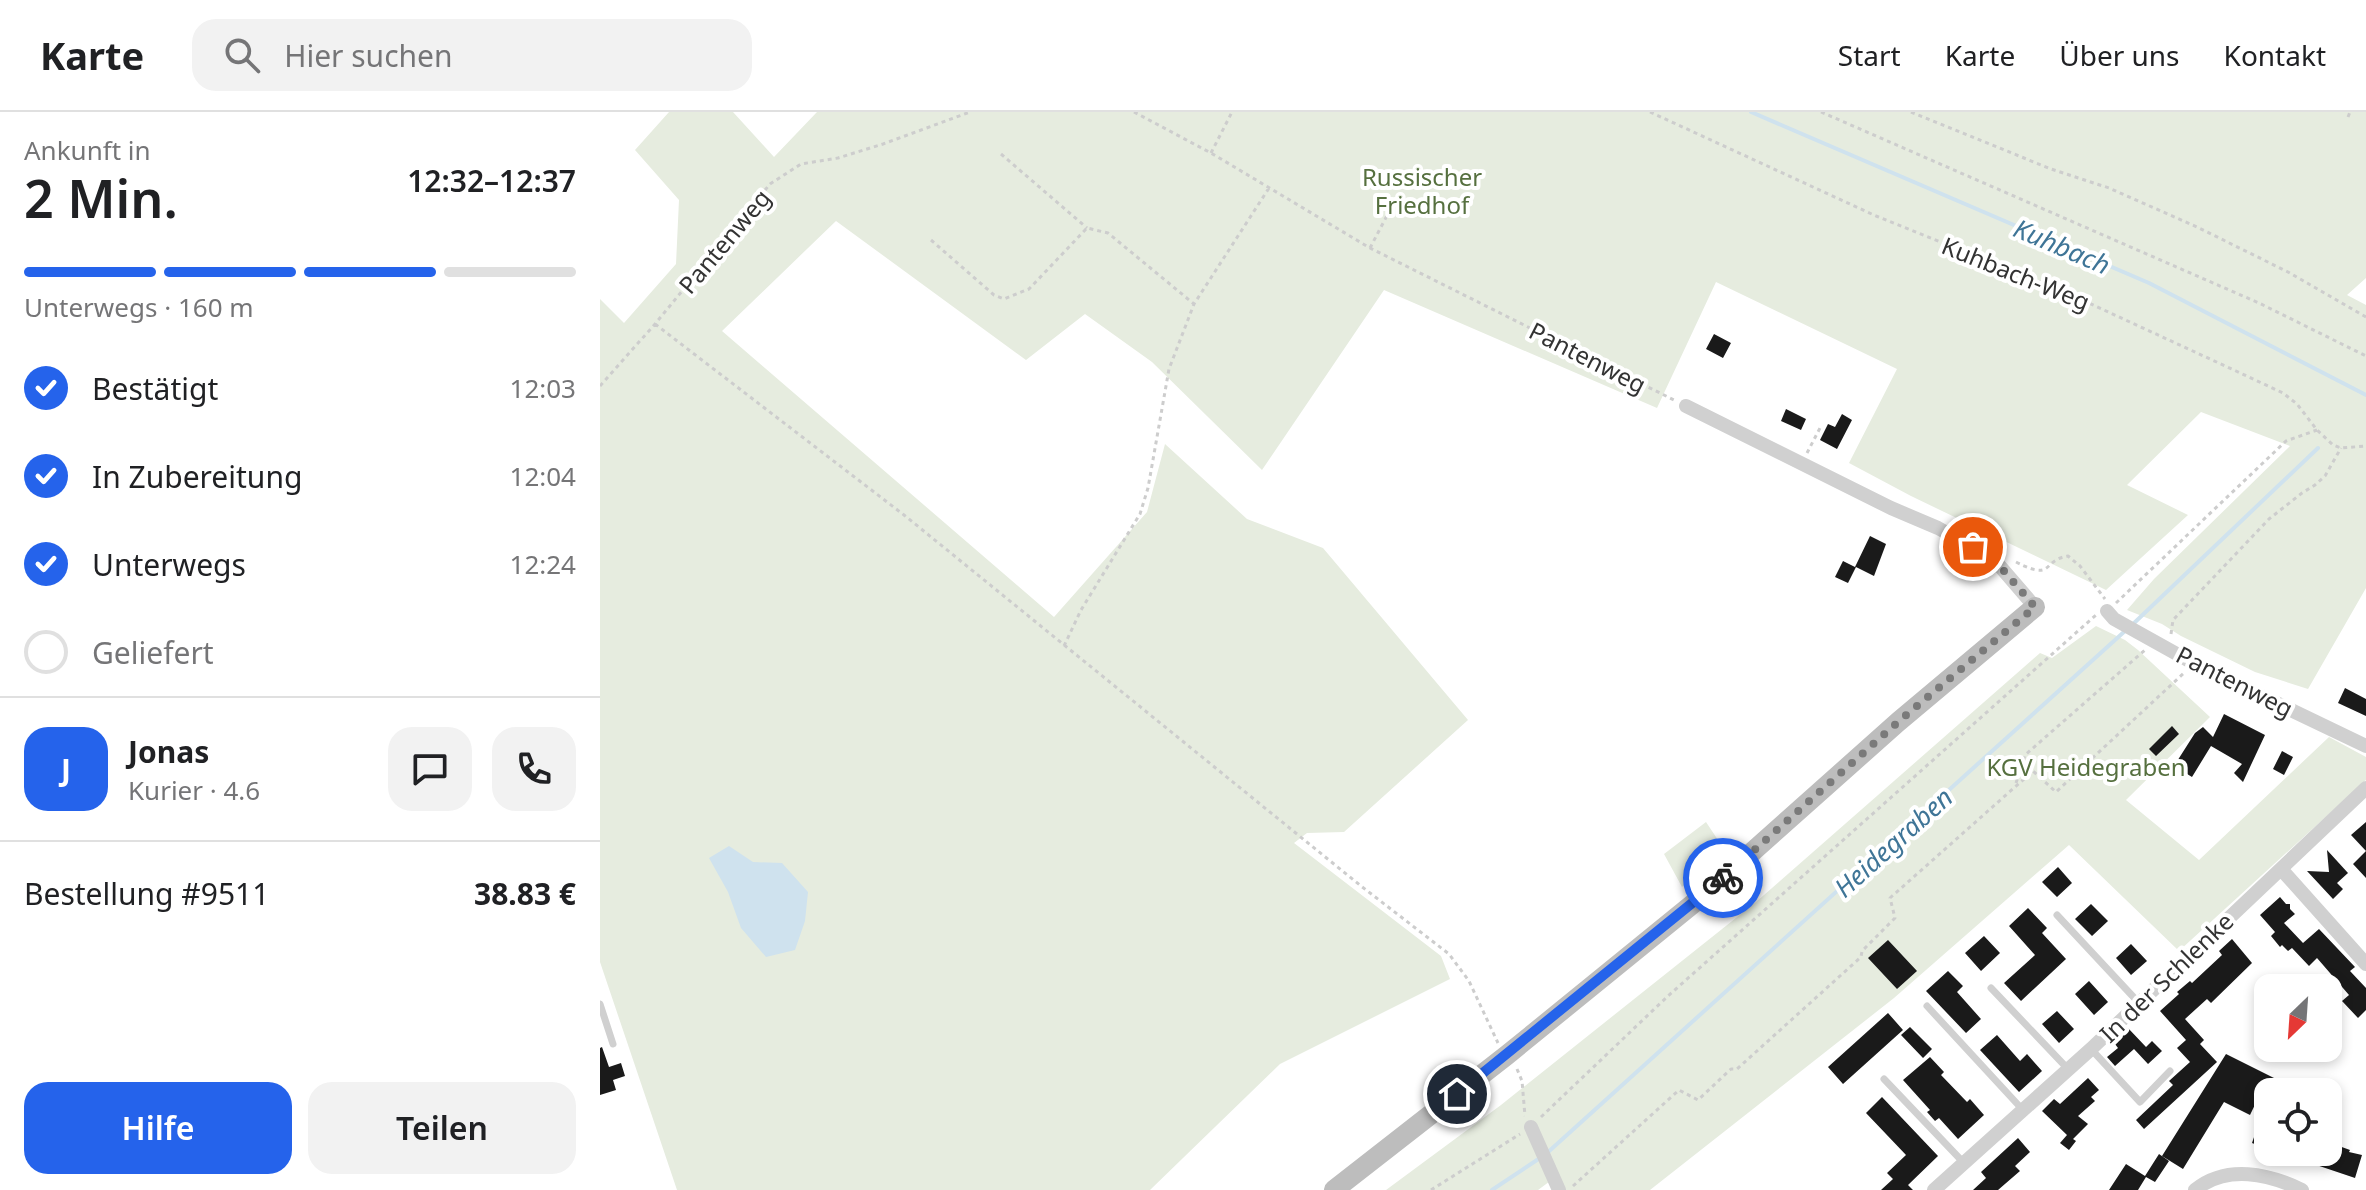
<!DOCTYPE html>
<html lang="de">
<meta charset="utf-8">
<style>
:root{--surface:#fff;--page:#f2f2f2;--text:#202124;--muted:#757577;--line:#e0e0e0;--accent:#2563eb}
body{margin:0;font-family:"Noto Sans",sans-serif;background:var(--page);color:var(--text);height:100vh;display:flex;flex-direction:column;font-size:30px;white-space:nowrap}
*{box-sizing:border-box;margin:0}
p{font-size:26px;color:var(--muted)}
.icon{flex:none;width:44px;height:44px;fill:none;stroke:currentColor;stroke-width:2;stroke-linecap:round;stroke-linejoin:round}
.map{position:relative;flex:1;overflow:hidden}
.side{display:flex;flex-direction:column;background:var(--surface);width:600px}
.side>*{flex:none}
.needle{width:52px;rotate:205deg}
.controls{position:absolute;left:1654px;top:862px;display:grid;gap:16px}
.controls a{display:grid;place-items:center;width:88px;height:88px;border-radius:16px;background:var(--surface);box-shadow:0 4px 12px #0003;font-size:40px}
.pin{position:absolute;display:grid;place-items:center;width:68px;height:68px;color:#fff;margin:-34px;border:4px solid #fff;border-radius:50%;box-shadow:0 2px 8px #0007}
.courier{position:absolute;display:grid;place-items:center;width:80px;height:80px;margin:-40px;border:6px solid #2563eb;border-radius:50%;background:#fff;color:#222;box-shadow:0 2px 10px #0007}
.summary em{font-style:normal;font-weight:600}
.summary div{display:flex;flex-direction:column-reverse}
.summary{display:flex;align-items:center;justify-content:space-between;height:136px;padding:0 24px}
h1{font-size:52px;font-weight:600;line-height:60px}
.bar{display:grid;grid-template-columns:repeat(4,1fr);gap:12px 8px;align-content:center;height:96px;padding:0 24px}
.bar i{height:10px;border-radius:6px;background:var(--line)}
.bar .selected{background:var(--accent)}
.bar p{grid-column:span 4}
.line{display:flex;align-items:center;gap:20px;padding:0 24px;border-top:2px solid var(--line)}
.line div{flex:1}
.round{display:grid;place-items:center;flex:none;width:84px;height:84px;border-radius:24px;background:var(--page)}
ol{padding:0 24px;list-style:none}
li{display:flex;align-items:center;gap:24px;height:88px}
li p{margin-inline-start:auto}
li .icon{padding:8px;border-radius:50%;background:var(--accent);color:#fff;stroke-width:4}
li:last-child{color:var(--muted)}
li i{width:44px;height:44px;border:4px solid var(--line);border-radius:50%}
.button{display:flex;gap:16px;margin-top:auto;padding:16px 24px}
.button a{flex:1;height:92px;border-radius:24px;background:var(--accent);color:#fff;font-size:32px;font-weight:600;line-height:92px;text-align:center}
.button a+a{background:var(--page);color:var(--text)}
header{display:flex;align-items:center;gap:48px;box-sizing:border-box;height:112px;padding:0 40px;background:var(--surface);border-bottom:2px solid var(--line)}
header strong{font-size:38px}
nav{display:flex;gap:44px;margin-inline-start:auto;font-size:28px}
.search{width:560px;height:72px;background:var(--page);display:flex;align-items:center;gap:20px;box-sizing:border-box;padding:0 28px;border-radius:24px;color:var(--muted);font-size:30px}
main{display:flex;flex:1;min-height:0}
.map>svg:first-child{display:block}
.green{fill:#e6ecdf}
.water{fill:#cfe2ee}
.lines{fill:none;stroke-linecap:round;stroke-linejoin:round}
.stream{stroke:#cfe2ee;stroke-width:4}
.building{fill:#1a1a1a}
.path{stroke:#cdcdcd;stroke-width:3;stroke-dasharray:4 4;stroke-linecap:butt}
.lane{stroke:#d0d0d0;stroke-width:7}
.street{stroke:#d0d0d0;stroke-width:14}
.secondary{stroke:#bdbdbd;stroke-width:20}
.done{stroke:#7a7a7a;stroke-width:8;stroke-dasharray:0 14.4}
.route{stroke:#2563eb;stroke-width:10}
.labels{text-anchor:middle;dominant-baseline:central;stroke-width:8;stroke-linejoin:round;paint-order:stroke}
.park-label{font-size:24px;fill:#56703f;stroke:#fff}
.street-label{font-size:24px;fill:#333;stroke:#fff}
.water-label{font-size:26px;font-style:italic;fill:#3f7597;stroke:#fff}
</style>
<header>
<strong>Karte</strong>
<div class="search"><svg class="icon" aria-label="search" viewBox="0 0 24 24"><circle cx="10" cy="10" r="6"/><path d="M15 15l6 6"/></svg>Hier suchen</div>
<nav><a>Start</a><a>Karte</a><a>Über uns</a><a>Kontakt</a></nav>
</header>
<main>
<section class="side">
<div class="summary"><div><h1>2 Min.</h1><p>Ankunft in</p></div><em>12:32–12:37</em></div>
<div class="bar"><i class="selected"></i><i class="selected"></i><i class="selected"></i><i></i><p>Unterwegs · 160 m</p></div>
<ol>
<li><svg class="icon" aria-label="check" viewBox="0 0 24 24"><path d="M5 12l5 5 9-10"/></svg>Bestätigt<p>12:03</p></li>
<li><svg class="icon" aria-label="check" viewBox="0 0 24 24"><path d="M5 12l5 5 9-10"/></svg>In Zubereitung<p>12:04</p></li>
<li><svg class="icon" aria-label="check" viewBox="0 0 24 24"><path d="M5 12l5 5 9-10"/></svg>Unterwegs<p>12:24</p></li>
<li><i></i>Geliefert</li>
</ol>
<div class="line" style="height:144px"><b class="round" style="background:var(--accent);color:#fff">J</b><div><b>Jonas</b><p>Kurier · 4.6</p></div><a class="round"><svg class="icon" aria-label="chat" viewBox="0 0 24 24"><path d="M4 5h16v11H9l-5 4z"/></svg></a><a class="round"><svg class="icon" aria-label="phone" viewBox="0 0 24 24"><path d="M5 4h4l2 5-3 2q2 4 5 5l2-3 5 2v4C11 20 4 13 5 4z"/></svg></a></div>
<div class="line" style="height:104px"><div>Bestellung #9511</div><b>38.83 €</b></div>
<div class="button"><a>Hilfe</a><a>Teilen</a></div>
</section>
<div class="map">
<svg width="1766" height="1078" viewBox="0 0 1766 1078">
<rect width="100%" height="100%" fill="#fff"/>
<path class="green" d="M 69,0 L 133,0 L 174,45 L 217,0 L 1766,0 L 1766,166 L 1747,183 L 1766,193 L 1766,476 L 1708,577 L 1655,560 L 1581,524 L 1562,512 L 1527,498 L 1554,467 L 1690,334 L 1601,300 L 1527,373 L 1588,403 L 1506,478 L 1311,384 L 1249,351 L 1297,257 L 1116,170 L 1057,296 L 784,178 L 662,358 L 552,250 L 485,202 L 426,248 L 236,109 L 122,219 L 454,505 L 547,400 L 565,332 L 647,407 L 723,436 L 868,608 L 744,720 L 707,721 L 694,731 L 841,844 L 850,867 L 680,952 L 550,1078 L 77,1078 L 0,850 L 0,187 L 24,211 L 76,152 L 79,88 L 35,38 Z
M 1496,514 L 1525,528 L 1538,538 L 1610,605 L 1526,688 L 1599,748 L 1729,625 L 1766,645 L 1766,668 L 1579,839 L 1469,733 L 1294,886 L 1050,1078 L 964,1078 L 957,1064 L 938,1078 L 786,1078 L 901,993 L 1156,790 L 1440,541 L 1452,546 Z
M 1106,710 L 1122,734 L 1082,775 L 1064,742 Z"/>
<path class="water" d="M 129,734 L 153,750 L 182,751 L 208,780 L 205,809 L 195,838 L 166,845 L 141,816 L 128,780 L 109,746 Z"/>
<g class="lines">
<path class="stream" d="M 1151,0 L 1549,171 L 1766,283
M 1532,513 L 1718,336
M 947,1041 L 1525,519
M 892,1078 L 940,1046"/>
</g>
<path class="building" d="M 1114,222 L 1131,231 L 1123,246 L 1106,237 Z
M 1186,297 L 1206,307 L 1201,318 L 1181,309 Z
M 1242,302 L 1252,308 L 1237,337 L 1220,328 L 1228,312 L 1235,315 Z
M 1270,424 L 1286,432 L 1274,464 L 1256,455 L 1248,471 L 1235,465 L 1243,449 L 1255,455 Z
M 1745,576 L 1766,587 L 1766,604 L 1738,591 Z
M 1624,602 L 1665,623 L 1643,670 L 1634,661 L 1642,652 L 1611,634 L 1592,665 L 1574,654 L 1595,621 L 1603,615 L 1613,625 Z
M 1572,614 L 1579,622 L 1556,644 L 1549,637 Z
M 1682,639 L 1693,645 L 1684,663 L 1673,657 Z
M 1766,710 L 1766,766 L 1753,752 L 1766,739 L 1751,723 Z
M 1727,738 L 1748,761 L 1737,771 L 1743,777 L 1733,787 L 1707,759 L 1729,760 Z
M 1458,755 L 1472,771 L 1457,785 L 1442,770 Z
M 1680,785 L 1686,792 L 1690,792 L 1690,797 L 1695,802 L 1684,811 L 1703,831 L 1719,817 L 1755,855 L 1750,859 L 1766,876 L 1766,898 L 1758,906 L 1742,889 L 1749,883 L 1717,846 L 1709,854 L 1692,836 L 1688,839 L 1682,833 L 1680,835 L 1671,824 L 1675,820 L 1660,803 Z
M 1491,792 L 1508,809 L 1492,824 L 1475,807 Z
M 1428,796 L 1447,816 L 1442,821 L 1466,847 L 1421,889 L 1404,871 L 1435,843 L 1409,814 Z
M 1384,824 L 1400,841 L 1381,859 L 1365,841 Z
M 1632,827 L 1652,851 L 1611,891 L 1607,887 L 1585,907 L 1604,928 L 1600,932 L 1617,950 L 1544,1017 L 1536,1008 L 1573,973 L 1569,969 L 1590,950 L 1577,936 L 1586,928 L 1560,899 L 1579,882 L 1577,880 L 1590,869 L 1592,871 L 1622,843 L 1619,839 Z
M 1288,828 L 1317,859 L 1297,877 L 1268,846 Z
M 1531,832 L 1547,849 L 1531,863 L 1516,846 Z
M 1348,859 L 1363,874 L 1357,880 L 1381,907 L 1366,921 L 1326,879 Z
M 1489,869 L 1508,890 L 1494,903 L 1475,882 Z
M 1457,899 L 1474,917 L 1459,931 L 1442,912 Z
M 1288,901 L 1303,918 L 1243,972 L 1228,955 Z
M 1310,915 L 1332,937 L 1323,946 L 1301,923 Z
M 1528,916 L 1546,935 L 1552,929 L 1562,939 L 1548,952 L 1534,937 L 1515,954 L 1507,945 L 1518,936 L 1515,932 Z
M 1397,923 L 1420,949 L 1427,942 L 1442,959 L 1419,980 L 1380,938 Z
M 2,935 L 9,955 L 21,951 L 25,964 L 13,968 L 16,978 L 0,983 L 0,936 Z
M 1626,942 L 1674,966 L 1669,977 L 1664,974 L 1650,1003 L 1624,990 L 1583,1057 L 1562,1044 Z
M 1330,945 L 1344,960 L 1341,963 L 1367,990 L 1370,987 L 1384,1003 L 1358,1027 L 1339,1006 L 1335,1009 L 1327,1000 L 1330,998 L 1303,968 Z
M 1488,966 L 1499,978 L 1491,985 L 1495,989 L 1478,1004 L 1488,1012 L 1473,1027 L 1476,1029 L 1469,1038 L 1460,1031 L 1467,1023 L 1442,999 L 1454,987 L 1460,992 Z
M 1282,985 L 1338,1044 L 1308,1073 L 1313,1078 L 1281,1078 L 1293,1067 L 1287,1061 L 1306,1043 L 1266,1001 Z
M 1666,990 L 1668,990 L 1668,1037 L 1652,1031 Z
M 1418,1026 L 1430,1040 L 1415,1054 L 1420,1059 L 1398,1078 L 1373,1078 L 1386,1066 L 1381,1060 Z
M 1728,1030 L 1750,1038 L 1749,1040 L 1762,1043 L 1755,1066 L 1684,1042 L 1684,1040 L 1728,1040 Z
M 1559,1042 L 1569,1049 L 1555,1070 L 1546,1065 L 1538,1078 L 1509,1078 L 1526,1052 L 1545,1064 Z"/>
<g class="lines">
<path class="path" d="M 534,0 L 611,41 L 770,136 L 1074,288
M 1050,0 L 1276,104 L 1465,180 L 1636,259 L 1683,281 L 1697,292 L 1717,318 L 1733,333 L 1741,336 L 1766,334
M 1221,0 L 1659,191 L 1766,244
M 1311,0 L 1451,57 L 1509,76 L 1597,115 L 1688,160 L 1766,205
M 1748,5 L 1750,0
M 611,41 L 632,0
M 401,42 L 487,116
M 331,128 L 394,183 L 404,187 L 429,177 L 487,116 L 508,121 L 594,192
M 770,136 L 792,94
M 55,212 L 304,403 L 761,774 L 849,842 L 869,869 L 898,931
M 0,274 L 55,212 L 170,72 L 201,52 L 238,46 L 283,32 L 370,0
M 1207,341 L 1220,316
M 1416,450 C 1455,470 1441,448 1468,444 L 1480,454 L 1505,487
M 1516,491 L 1686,329 L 1717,318
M 1571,522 L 1573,508 L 1669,407 L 1702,381 L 1715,373 L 1725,364 L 1741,336
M 464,534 L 481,498 L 540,402 L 548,376 L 569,257 L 594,192 L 669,76
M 1416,671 L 1425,643 L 1545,538
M 917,957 L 922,969 L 925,1004
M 941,1005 L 1068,884 L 1496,503
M 973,1074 L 1079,978 L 1098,988 L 1131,957 L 1137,957 L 1261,845 L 1262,839 L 1295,806 L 1290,786 L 1433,659 L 1456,680 L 1585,560
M 831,1078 L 920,1022"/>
<path class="lane" d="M 1457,803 L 1539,891
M 1391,876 L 1468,957
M 0,892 L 13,932
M 1327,894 L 1422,997
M 1491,937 L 1540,990 L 1570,959
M 1284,967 L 1363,1050"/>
<path class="street" d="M 1086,294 L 1291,396 L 1338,416 L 1383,441 L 1398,452 L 1435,495
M 1507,499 L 1514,507 L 1593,551 L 1766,634
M 1681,757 L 1766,852
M 931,1015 L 959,1078
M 1334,1078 L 1491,937 L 1766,676
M 1595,1078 C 1627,1052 1669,1062 1702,1078"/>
<path class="secondary" d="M 734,1078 L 907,943 L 1105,782 L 1298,610 L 1435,495"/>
</g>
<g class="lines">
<path class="done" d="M 1123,766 L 1298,610 L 1435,495 L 1398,452 L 1373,435"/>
<path class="route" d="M 857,982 L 1123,766"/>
</g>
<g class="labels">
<g class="park-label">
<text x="822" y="64">Russischer<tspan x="822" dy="28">Friedhof</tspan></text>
<text x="1486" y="654">KGV Heidegraben</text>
</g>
<g class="street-label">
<text transform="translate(124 129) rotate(-50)">Pantenweg</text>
<text transform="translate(1416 161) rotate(22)">Kuhbach-Weg</text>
<text transform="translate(988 245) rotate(27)">Pantenweg</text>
<text transform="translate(1635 569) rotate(27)">Pantenweg</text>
<text transform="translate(1566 865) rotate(-44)">In der Schlenke</text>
</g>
<g class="water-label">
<text transform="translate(1462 134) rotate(23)">Kuhbach</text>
<text transform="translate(1293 730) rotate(-42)">Heidegraben</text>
</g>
</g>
</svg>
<div class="controls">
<a><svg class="needle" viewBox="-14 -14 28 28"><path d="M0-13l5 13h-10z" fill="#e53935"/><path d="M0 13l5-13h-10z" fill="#757577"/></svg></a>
<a><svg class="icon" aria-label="locate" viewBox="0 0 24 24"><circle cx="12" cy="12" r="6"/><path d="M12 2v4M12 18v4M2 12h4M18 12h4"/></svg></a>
</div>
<div class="pin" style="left:1373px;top:435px;background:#ea580c"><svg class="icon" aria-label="bag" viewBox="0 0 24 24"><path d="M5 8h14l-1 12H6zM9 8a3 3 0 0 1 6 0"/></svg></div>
<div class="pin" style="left:857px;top:982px;background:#1f2937"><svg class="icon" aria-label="home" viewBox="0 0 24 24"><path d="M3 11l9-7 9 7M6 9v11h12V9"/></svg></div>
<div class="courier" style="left:1123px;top:766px"><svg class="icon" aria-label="bike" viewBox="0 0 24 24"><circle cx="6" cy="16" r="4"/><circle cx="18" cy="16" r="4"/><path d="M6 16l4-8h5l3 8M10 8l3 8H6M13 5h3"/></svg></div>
</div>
</main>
